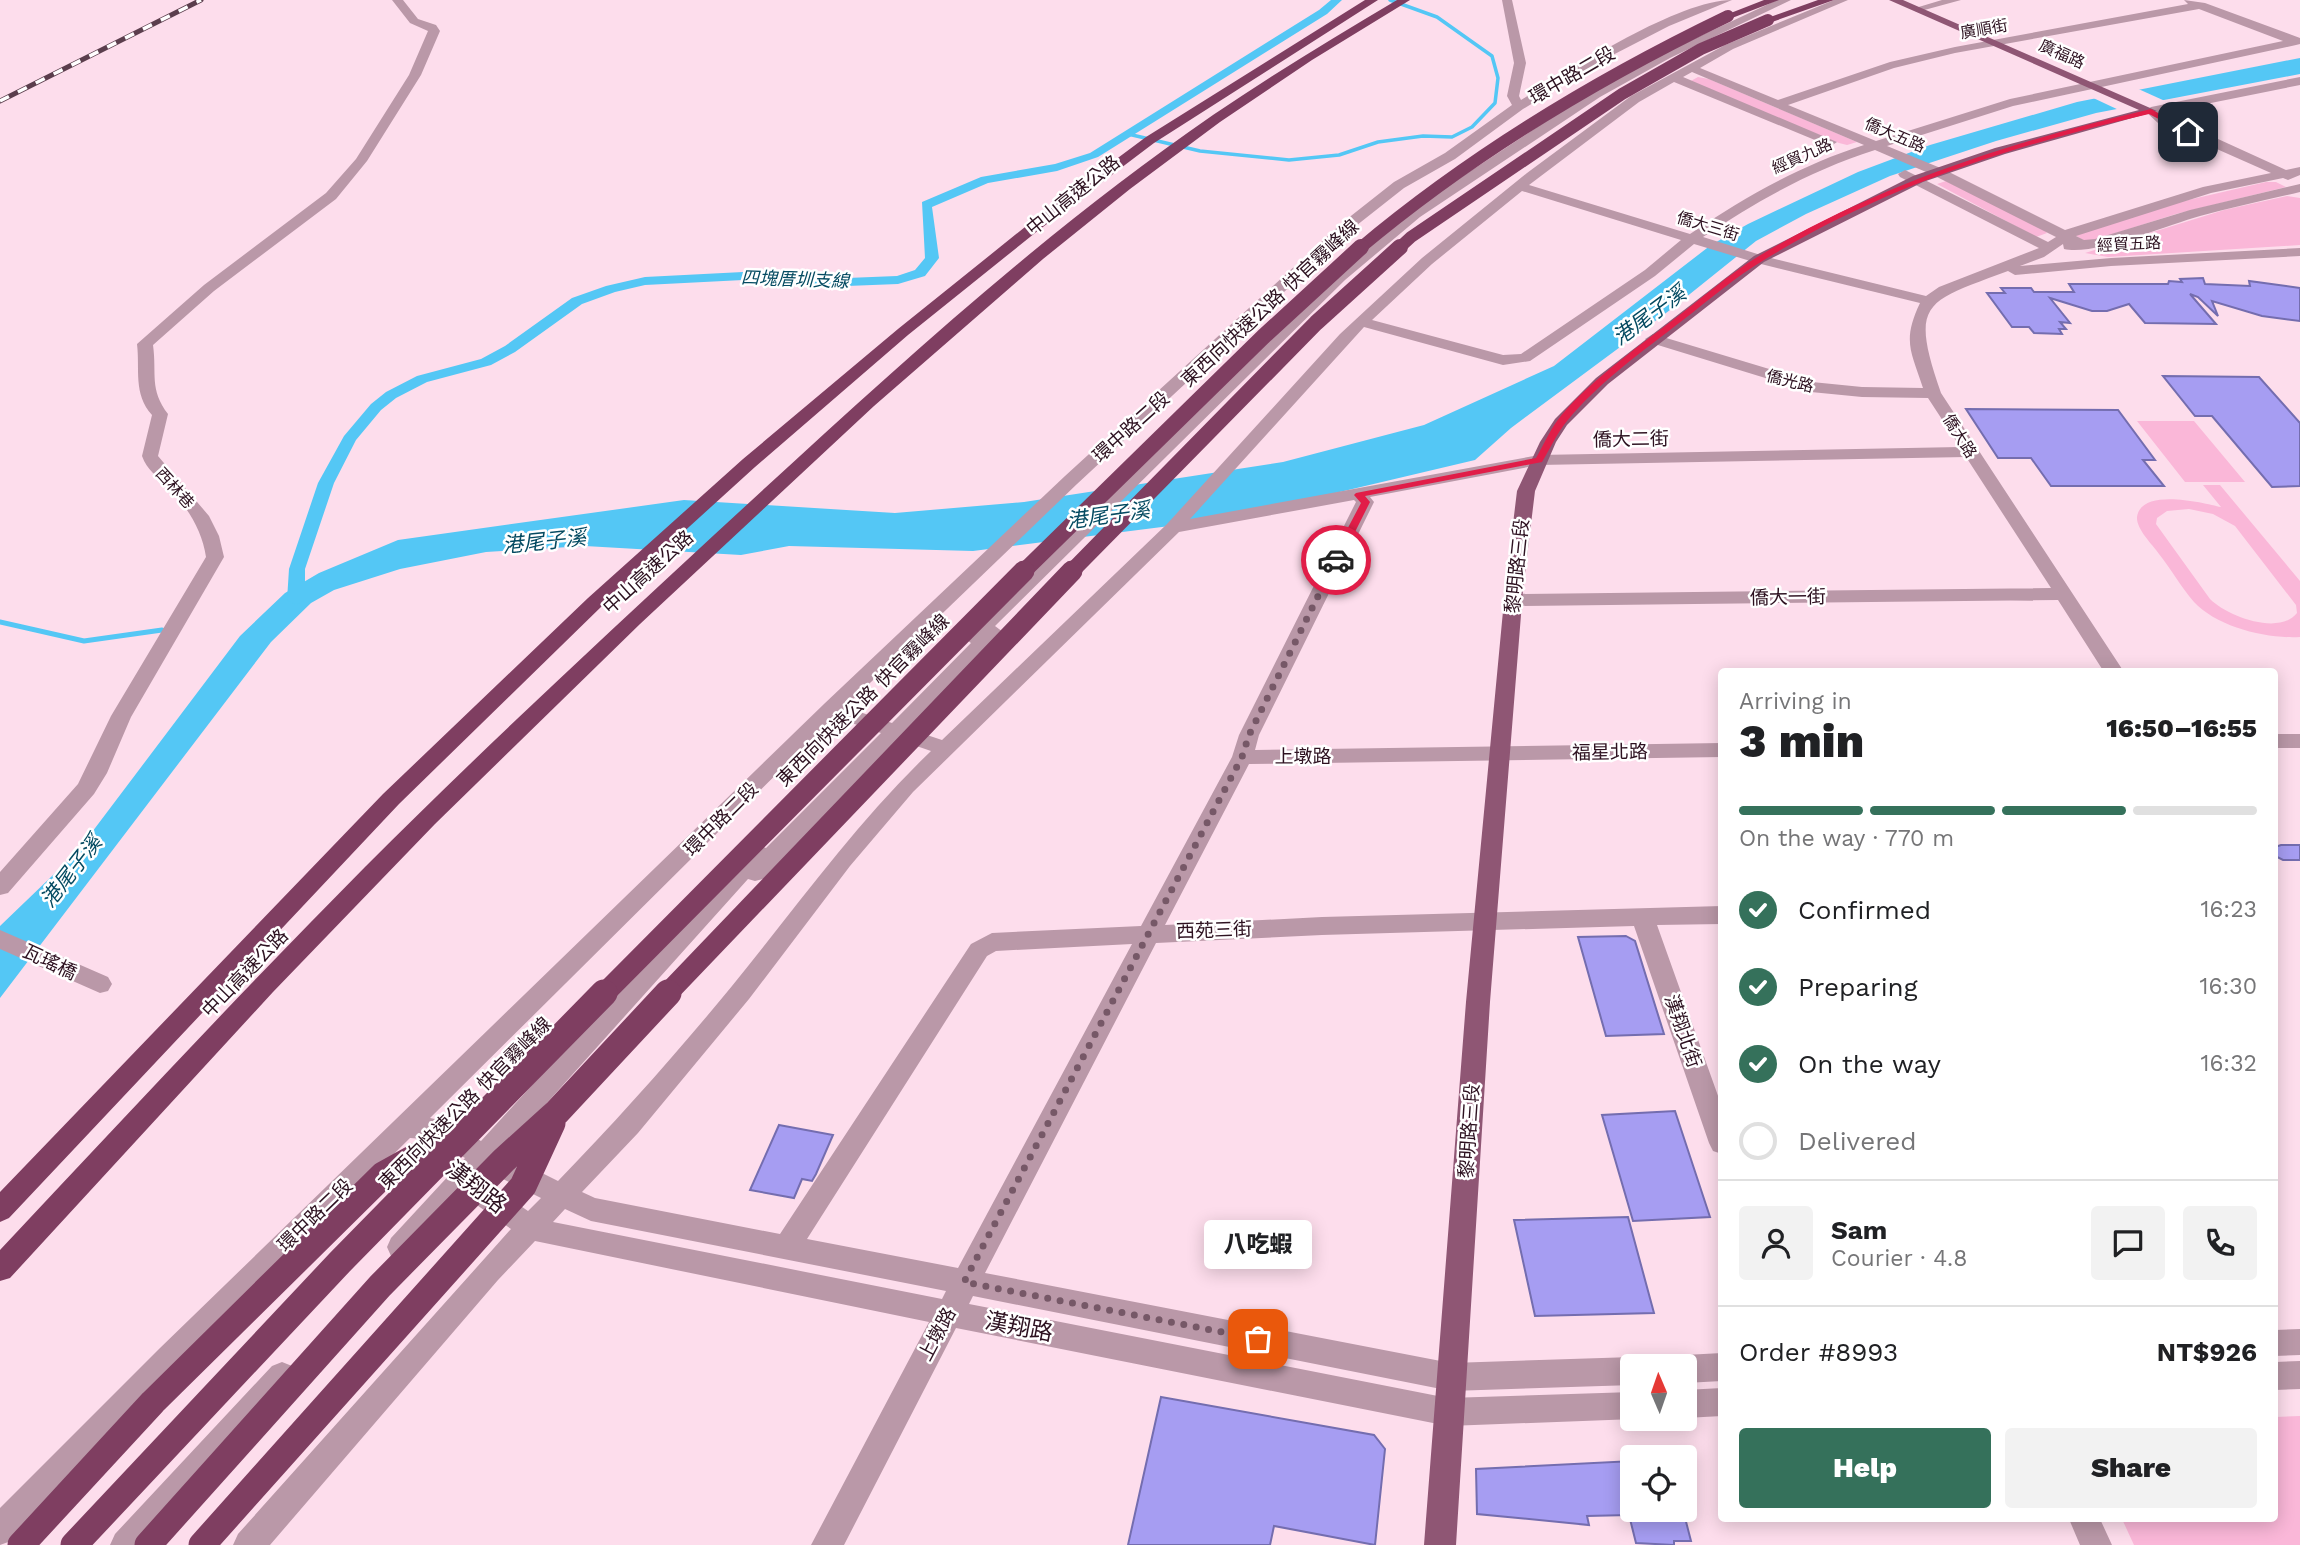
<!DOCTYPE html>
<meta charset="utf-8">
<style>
:root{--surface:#fff;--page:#f2f2f2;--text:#202124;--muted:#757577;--line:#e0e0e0;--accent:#35715b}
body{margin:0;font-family:"Work Sans","Noto Sans TC",sans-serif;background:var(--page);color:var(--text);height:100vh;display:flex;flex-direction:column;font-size:26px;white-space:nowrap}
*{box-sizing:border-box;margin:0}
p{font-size:23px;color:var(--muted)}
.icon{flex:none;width:38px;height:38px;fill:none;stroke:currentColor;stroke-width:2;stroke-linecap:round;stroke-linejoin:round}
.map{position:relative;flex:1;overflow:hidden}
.details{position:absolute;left:1718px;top:668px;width:560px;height:854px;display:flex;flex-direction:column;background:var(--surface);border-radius:7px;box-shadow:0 4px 18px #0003}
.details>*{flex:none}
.needle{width:46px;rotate:358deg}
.buttons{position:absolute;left:1620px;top:1354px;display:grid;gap:14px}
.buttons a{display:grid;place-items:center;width:77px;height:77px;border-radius:7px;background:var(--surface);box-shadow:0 4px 18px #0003;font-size:35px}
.pin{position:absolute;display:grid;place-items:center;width:60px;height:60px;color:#fff;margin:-30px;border-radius:14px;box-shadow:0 4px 10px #0006}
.courier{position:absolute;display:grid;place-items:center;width:70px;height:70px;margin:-35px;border:5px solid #e11d48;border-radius:50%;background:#fff;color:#222;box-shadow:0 2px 9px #0007}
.bubble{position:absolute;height:49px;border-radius:7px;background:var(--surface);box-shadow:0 4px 18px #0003;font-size:23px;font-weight:800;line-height:49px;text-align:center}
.overview em{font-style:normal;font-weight:800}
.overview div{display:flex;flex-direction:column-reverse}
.overview{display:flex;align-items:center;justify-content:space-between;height:119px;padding:0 21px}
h1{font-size:46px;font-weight:800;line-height:52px}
.bar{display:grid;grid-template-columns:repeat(4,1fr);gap:10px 7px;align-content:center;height:84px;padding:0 21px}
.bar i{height:9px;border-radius:5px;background:var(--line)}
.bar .on{background:var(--accent)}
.bar p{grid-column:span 4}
.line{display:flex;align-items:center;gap:18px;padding:0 21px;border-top:2px solid var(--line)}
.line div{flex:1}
.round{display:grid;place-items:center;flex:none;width:74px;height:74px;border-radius:7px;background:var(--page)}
ol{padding:0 21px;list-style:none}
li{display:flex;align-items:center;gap:21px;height:77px}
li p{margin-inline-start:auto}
li .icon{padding:7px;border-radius:50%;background:var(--accent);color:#fff;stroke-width:4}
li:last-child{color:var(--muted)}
li i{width:38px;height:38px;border:4px solid var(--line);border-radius:50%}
.button{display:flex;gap:14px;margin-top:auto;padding:14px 21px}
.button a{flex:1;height:80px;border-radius:7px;background:var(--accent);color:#fff;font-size:28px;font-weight:800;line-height:80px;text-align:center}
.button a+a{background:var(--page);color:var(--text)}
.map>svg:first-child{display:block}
.green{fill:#fab7d8;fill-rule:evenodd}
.water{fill:#54c7f5}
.pier{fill:#fdddec}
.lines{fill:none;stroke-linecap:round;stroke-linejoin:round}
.stream-far1{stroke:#54c7f5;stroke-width:3.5}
.stream{stroke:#54c7f5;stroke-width:5}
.canal{fill:#54c7f5;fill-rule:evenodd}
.building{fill:#a69df2;stroke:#746daf;stroke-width:2}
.minor{fill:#ba98a8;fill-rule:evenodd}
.major{fill:#8f5674;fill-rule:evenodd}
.highway{fill:#7f3e61;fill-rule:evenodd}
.rail-casing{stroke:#5b3e4d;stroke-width:5}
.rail{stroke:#fff;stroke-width:3.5;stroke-dasharray:10;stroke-linecap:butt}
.highway-bridge-far3{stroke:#7f3e61;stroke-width:12}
.highway-bridge-far2{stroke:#7f3e61;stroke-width:16}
.highway-bridge-far1{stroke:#7f3e61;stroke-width:21}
.highway-bridge{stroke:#7f3e61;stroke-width:27}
.route{fill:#e11d48}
.done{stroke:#765867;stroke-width:7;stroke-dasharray:0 12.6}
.labels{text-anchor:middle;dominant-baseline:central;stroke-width:5;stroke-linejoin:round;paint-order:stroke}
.far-street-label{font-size:16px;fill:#2d1120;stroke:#fff}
.far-water-label{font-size:18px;font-style:italic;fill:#044a61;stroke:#fff}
.street-label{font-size:19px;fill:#2d1120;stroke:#fff}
.water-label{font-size:21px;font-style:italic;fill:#044a61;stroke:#fff}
.near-street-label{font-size:23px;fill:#2d1120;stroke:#fff}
</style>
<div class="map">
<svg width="2300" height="1545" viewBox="0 0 2300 1545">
<rect width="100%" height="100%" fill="#fdddec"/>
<path class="green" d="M 1698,77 L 1709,79 L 1857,142 L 1847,145 L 1839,143 L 1689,82 Z
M 1946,181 L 2043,229 L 2047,233 L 2036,237 L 1937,184 Z
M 2266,182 L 2276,182 L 2286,187 L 2176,214 L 2094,240 L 2085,241 L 2073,234 L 2158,207 Z
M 2287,196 L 2300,198 L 2300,245 L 2108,257 L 2085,253 L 2224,210 Z
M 2137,421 L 2194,421 L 2245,482 L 2185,482 Z
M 2203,485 L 2220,485 L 2300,581 L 2300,637 C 2267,639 2217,627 2194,602 C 2181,587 2171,569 2159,554 C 2152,544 2136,529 2137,517 C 2141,487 2204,503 2221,507 ZM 2189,509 L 2213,514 L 2235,526 L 2296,605 L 2297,613 C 2279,636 2227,616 2210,599 L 2156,524 L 2157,518 L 2167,511 Z
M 2300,1416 L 2300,1545 L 2134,1545 L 2122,1519 L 2275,1519 L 2275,1417 Z"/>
<path class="water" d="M 2300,58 L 2300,74 L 2096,113 L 1996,141 L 1890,176 L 1806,214 L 1756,241 L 1670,310 L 1511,428 L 1475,460 L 1225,519 L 973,551 L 789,546 L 741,555 L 585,546 L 486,552 L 400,569 L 334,590 L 311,603 L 271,642 L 0,998 L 0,926 L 77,852 L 240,636 L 285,593 L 319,573 L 398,540 L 684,500 L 895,513 L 1024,502 L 1283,462 L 1424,425 L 1554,366 L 1711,245 L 1748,224 L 1858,172 L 1930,145 L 2077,102 Z"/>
<path class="pier" d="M 2134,87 L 2165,101 L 2121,111 L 2089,96 Z"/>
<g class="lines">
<path class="stream-far1" d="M 1128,134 L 1200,151 L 1289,160 L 1339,155 L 1378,142 L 1423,136 L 1452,137 L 1472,127 L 1495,103 L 1498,78 L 1492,56 L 1437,17 L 1390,0"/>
<path class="stream" d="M 0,622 L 84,641 L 162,630"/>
<path class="canal" d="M 1331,0 L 1342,0 L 1327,14 L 1098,157 L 1057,171 L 988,183 L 932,207 L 939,258 L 925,276 L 898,284 L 847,286 L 743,280 L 645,285 L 615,292 L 582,304 L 515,352 L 491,365 L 427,382 L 396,398 L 381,410 L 356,440 L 334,483 L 305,569 L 305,600 L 296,605 L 287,600 L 289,569 L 318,483 L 344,436 L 371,404 L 386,392 L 417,376 L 481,359 L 505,346 L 572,298 L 606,286 L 645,277 L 743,272 L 847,278 L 897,276 L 915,270 L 925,258 L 922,202 L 981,177 L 1055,164 L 1090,153 L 1319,10 Z"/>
</g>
<path class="building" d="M 2203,278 L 2205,284 L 2250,286 L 2249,281 L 2300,288 L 2300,321 L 2262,316 L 2212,301 L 2218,316 L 2198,297 L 2190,294 L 2216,324 L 2145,323 L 2129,304 L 2107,311 L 2092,311 L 2050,298 L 2070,323 L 2060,322 L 2066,329 L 2059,329 L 2062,334 L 2034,333 L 2029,327 L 2012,327 L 1987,293 L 2005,293 L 2001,288 L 2031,288 L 2034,292 L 2074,292 L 2069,284 L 2168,284 L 2169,281 L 2182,282 L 2180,279 Z
M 2163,376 L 2259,377 L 2300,423 L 2300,486 L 2272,487 L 2212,416 L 2195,416 Z
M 1966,409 L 2118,410 L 2155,460 L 2143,460 L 2164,486 L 2051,486 L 2031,458 L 1998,458 Z
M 2281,845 L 2300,845 L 2300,860 L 2283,860 L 2275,856 L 2275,847 Z
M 1626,936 L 1635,941 L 1664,1034 L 1606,1036 L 1578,937 Z
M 1675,1111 L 1710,1217 L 1633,1221 L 1602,1115 Z
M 779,1125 L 833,1135 L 816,1174 L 812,1181 L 802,1179 L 794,1198 L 750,1190 Z
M 1628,1217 L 1654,1313 L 1535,1316 L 1514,1220 Z
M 1161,1397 L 1374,1435 L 1385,1449 L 1375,1545 L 1274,1526 L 1270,1545 L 1128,1545 Z
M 1633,1461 L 1633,1510 L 1683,1510 L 1691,1541 L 1674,1541 L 1674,1545 L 1636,1543 L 1629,1515 L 1587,1516 L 1589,1525 L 1477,1514 L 1476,1469 Z"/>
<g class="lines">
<path class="minor" d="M 392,0 L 403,0 L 418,19 L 436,25 L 440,31 L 421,75 L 367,161 L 336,199 L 214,291 L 153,345 C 157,374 149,389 168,414 L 158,456 L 209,516 L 219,536 L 224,557 L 131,717 L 107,773 L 94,794 L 8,893 L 0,895 L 0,872 L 78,784 L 111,716 L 206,557 C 202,529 186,505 166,485 C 157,476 147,470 142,456 L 152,415 C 133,394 140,369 137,344 L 204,285 L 326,193 L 356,159 L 409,75 L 428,31 L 410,23 Z
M 1502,0 L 1512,0 L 1526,63 L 1519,96 L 1521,100 C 1570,70 1678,0 1732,0 L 1669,26 L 1605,59 L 1523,109 L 1455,159 L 1404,188 L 1352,229 L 1077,484 L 845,707 L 892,723 L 971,643 L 963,637 L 966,633 L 1335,274 L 1410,211 L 1592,91 L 1662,54 L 1777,0 L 1791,0 L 1670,58 L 1600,97 L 1420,217 L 1345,280 L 995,626 L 1003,632 L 1000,636 L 909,729 L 942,740 L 1167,524 L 1340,334 L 1422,258 L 1527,173 L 1631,96 L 1725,45 L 1834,0 L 1848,0 L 1733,49 L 1700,68 L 1778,100 L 1890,62 L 1955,47 L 2188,4 L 2184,0 L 2205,3 L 2300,38 L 2300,44 L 2296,45 L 2013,106 L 1887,146 L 1943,169 L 2065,230 L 2203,187 L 2271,173 L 2158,123 L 2145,111 L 2151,107 L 2300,77 L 2300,85 L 2161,113 L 2286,170 L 2300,167 L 2300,175 L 2288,180 L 2283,178 L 2211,193 L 2076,236 L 2084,240 L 2095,239 L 2190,210 L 2300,184 L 2300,192 C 2267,200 2233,207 2200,216 C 2167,225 2095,256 2064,249 L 2063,244 L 2044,257 L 2020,266 L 2111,258 L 2300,248 L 2300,256 L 2111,266 L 2015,275 L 2008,271 C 1925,302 1909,301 1941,393 L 2124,672 L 2104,672 L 2058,600 L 1514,606 L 1505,600 L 1514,594 L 2051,588 L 1966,457 L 1539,465 L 1370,497 L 1374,502 L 1259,735 L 1255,750 L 1722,743 L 1722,757 L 1249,764 L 1165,925 L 1322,917 L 1722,906 L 1722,924 L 1657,925 L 1722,1107 L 1722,1154 L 1713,1151 L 1709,1143 L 1634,926 L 1322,935 L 1156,943 L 985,1273 L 1451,1363 L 1633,1357 L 1643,1361 L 1646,1367 L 1633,1367 L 1633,1385 L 1451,1391 L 973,1296 L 969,1304 L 1448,1398 L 1633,1392 L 1633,1419 L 1635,1419 L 1448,1426 L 956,1328 L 844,1545 L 811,1545 L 929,1322 L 535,1241 L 498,1280 L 270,1545 L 233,1545 L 238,1534 L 511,1229 L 464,1196 L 411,1256 L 401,1259 L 391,1256 L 387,1247 L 391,1238 L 465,1158 L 435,1140 L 410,1138 L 179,1367 L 11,1541 L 0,1545 L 0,1508 L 159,1349 L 824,704 L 1065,476 L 1342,223 L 1394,182 L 1445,153 L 1512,105 L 1507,96 L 1514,63 ZM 2199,9 L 2283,41 L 2010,99 L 1876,141 L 1788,105 L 1894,68 L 1955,53 ZM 1692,72 L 1864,145 C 1801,165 1745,197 1690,234 L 1529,185 L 1639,102 L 1674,82 L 1827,145 L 1831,146 L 1837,142 L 1683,77 ZM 1875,150 L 1933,175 L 2056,237 L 2048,242 L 1905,170 L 1898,174 L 1900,177 L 2039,248 L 1939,287 L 1926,296 L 1767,257 L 1703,237 C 1757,201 1812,170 1875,150 ZM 1522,191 L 1681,240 L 1645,270 L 1521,354 L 1503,355 L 1372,320 L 1432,264 ZM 1694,244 L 1757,263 L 1920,303 C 1902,341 1911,351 1923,388 L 1862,387 L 1812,382 L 1653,334 L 1645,339 L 1648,342 L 1811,392 L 1862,397 L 1928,398 L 1960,447 L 1539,455 L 1190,519 L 1364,327 L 1503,365 L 1530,361 L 1655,276 ZM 1354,500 L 1356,502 L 1239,735 L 1232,757 L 1141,926 L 992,933 L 971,944 L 780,1234 L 595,1198 L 582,1192 L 638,1133 L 749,999 L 850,866 L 913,792 L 1179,532 ZM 834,717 L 881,733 L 766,848 L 758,845 L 750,847 L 481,1141 L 448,1122 L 430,1118 ZM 899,740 L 931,751 C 856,823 797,906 732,986 C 677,1053 619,1118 558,1181 L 502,1153 L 748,879 L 755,881 L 763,879 ZM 1132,944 L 958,1268 L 807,1239 L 987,956 L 996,951 ZM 487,1171 L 541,1198 L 528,1211 L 480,1178 ZM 565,1209 L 591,1221 L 946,1291 L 942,1299 L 553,1222 Z
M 1942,0 L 1961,0 L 1917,12 L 1912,9 Z
M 2275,734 L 2300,734 L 2300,748 L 2275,748 Z
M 0,930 L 108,977 L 112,984 L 108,991 L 100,993 L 0,949 Z
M 2300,1329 L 2300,1355 L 2275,1356 L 2275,1330 Z
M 1722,1353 L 1722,1381 L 1685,1383 L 1685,1367 L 1672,1367 L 1675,1359 L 1685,1355 Z
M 2300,1361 L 2300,1389 L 2275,1390 L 2275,1362 Z
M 282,1362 L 292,1366 L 296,1376 L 292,1386 L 147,1545 L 110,1545 L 115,1534 L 272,1366 Z
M 1722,1388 L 1722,1416 L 1685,1418 L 1685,1390 Z
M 2069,1519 L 2100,1519 L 2112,1545 L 2080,1545 Z"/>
<path class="major" d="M 1889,0 L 1903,0 L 2157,111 L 2005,154 L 1923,182 L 1764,262 L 1608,384 L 1567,425 L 1556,442 L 1535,491 L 1523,590 L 1490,1002 L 1456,1545 L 1424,1545 L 1466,1002 L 1505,590 L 1517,491 L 1540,442 L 1555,419 L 1596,378 L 1754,256 L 1913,176 L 1995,148 L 2139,110 Z"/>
<path class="highway" d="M 1365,0 L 1378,0 L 1154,143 L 1035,233 L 908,335 L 755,467 L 602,606 L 399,804 L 9,1218 L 0,1222 L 0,1192 L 383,794 L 588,598 L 743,459 L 898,329 L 1025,227 L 1146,137 Z
M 1397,0 L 1410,0 L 1312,60 L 1220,122 L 1130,189 L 1043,259 L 874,406 L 640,624 L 435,824 L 273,992 L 10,1278 L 0,1281 L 0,1250 C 121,1121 241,992 365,867 C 479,753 596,644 714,535 C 874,388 1034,238 1213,115 C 1273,74 1335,37 1397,0 Z
M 1764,0 L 1779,0 L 1732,18 L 1723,16 Z
M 1818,0 L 1834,0 L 1772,22 L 1762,20 Z"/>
<defs>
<path id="rail" d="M 0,101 L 201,0"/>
</defs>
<use href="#rail" class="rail-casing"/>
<use href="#rail" class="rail"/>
<path class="highway-bridge-far3" d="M 1359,249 C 1472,154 1595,80 1728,16
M 1398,249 L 1411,237 L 1622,94 L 1701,49 L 1768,20"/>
<path class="highway-bridge-far2" d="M 1022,573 L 1263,337 L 1361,247
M 1070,573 L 1316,323 L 1400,247"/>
<path class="highway-bridge-far1" d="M 603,995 L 1024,571
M 666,995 L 1072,571"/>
<path class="highway-bridge" d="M 21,1545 L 153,1402 L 383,1175 L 457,1134
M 74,1545 L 340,1262 L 604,993
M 148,1545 L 380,1286 L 504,1160 L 557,1112 L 668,993
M 202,1545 L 523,1186 L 552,1123"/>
</g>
<path class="route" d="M 2151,109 L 2192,132 L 2186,133 L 2149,114 C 2014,145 1883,187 1764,260 C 1735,277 1709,300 1683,320 C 1643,351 1599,382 1567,421 C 1557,433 1550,449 1542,462 L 1365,496 L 1370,502 L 1341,560 L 1336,563 L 1331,560 L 1361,503 L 1354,495 L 1356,493 L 1536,458 C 1543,446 1549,432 1557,421 C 1582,387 1639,346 1673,320 C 1701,299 1729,274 1759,256 C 1880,184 2013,141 2151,109 Z"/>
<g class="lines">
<path class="done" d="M 1258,1339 L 964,1282 L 1242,757 L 1249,735 L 1336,560"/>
</g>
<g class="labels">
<g class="far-street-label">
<text transform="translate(1984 29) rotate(-10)">廣順街</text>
<text transform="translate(2062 54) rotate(24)">廣福路</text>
<text transform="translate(1895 135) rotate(23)">僑大五路</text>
<text transform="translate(1802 156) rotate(-24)">經貿九路</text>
<text transform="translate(1708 226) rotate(17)">僑大三街</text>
<text transform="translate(2129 244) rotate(-3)">經貿五路</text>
<text transform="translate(1790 381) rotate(14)">僑光路</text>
<text transform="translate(1960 436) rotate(58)">僑大路</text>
<text transform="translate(175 488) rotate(48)">西林巷</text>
</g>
<g class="far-water-label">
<text transform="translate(795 279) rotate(2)">四塊厝圳支線</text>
</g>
<g class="street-label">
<text transform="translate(1572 75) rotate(-30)">環中路二段</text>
<text transform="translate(1073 195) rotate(-39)">中山高速公路</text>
<text transform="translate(1270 303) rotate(-43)">東西向快速公路 快官霧峰線</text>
<text transform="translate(1131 427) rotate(-42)">環中路二段</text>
<text transform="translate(1631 439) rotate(-1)">僑大二街</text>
<text transform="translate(1517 566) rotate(-84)">黎明路三段</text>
<text transform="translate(648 572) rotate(-42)">中山高速公路</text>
<text transform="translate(1788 597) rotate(-1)">僑大一街</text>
<text transform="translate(863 700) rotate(-45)">東西向快速公路 快官霧峰線</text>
<text transform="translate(1610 752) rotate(-1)">福星北路</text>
<text x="1303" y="756">上墩路</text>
<text transform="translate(721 819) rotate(-45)">環中路二段</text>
<text transform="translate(1214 930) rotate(-2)">西苑三街</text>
<text transform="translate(50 962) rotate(25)">瓦瑤橋</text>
<text transform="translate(245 973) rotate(-46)">中山高速公路</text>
<text transform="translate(1683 1031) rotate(71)">漢翔北街</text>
<text transform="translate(465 1103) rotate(-45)">東西向快速公路 快官霧峰線</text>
<text transform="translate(1469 1131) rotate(-86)">黎明路三段</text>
<text transform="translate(315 1215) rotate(-44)">環中路二段</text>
<text transform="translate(937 1334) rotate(-62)">上墩路</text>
</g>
<g class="water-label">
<text transform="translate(1649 315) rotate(-36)">港尾子溪</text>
<text transform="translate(1108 515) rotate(-8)">港尾子溪</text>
<text transform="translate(544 541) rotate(-6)">港尾子溪</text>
<text transform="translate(71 871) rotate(-52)">港尾子溪</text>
</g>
<g class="near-street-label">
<text transform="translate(476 1187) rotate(38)">漢翔路</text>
<text transform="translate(1019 1327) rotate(11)">漢翔路</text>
</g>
</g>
</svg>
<div class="buttons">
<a><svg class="needle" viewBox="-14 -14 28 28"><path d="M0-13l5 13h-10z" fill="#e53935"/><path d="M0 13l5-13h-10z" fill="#757577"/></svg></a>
<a><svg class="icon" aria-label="locate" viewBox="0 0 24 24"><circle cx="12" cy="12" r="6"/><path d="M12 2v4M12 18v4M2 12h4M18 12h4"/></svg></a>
</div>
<div class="pin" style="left:1258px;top:1339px;background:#ea580c"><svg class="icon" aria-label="bag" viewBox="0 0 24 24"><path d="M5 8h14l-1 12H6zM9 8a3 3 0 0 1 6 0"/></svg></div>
<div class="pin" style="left:2188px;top:132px;background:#1f2937"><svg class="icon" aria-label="home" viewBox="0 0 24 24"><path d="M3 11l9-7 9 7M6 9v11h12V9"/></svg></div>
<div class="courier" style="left:1336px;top:560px"><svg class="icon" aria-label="car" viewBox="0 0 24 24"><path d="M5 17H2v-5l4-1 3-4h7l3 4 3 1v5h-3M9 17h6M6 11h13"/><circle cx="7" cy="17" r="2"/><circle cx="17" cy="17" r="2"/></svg></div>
<div class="bubble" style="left:1204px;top:1220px;width:108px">八吃蝦</div>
<section class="details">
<div class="overview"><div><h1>3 min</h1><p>Arriving in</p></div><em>16:50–16:55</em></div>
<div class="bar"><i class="on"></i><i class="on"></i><i class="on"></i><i></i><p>On the way · 770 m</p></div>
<ol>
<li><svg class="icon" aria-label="check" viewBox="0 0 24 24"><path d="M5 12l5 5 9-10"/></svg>Confirmed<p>16:23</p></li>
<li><svg class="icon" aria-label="check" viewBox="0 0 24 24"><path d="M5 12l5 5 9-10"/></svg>Preparing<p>16:30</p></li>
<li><svg class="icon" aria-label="check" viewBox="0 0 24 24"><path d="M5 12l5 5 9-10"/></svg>On the way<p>16:32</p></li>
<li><i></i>Delivered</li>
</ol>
<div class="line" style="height:126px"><a class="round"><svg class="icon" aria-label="person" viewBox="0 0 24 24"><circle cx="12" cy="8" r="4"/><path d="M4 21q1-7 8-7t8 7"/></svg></a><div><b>Sam</b><p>Courier · 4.8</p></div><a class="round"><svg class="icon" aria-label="chat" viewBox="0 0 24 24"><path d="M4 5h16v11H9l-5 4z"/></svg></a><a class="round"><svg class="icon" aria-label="phone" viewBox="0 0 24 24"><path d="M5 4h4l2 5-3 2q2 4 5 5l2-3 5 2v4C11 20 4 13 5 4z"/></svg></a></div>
<div class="line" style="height:91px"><div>Order #8993</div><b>NT$926</b></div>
<div class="button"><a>Help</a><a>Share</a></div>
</section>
</div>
